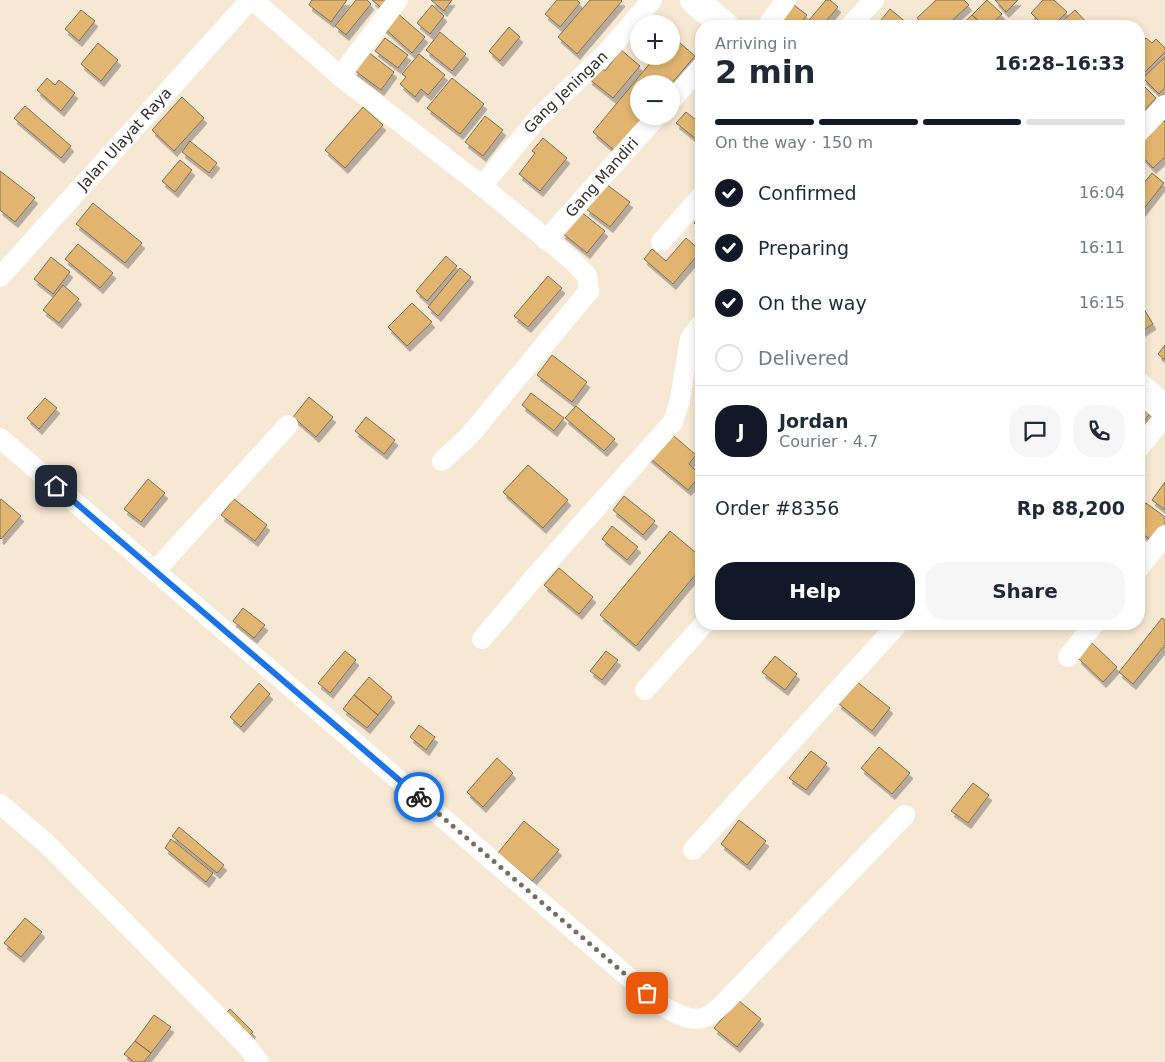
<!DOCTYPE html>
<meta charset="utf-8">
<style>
:root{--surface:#fff;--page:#f6f6f7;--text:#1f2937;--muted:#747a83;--line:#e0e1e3;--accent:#111827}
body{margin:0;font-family:"DejaVu Sans",sans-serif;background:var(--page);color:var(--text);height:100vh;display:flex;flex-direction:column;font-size:19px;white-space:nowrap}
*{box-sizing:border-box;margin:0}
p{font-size:16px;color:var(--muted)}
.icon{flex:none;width:28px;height:28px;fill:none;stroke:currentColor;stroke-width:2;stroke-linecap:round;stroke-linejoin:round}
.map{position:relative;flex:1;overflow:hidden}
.drawer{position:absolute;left:695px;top:20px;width:450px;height:610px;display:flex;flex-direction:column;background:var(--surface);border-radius:20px;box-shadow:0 2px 8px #0003}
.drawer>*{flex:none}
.tools{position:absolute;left:630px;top:15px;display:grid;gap:10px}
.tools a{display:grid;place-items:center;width:50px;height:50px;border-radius:50%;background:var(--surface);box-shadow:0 2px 8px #0003;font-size:25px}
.pin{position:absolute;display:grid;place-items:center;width:42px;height:42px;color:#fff;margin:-21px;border-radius:10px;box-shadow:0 2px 8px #0006}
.courier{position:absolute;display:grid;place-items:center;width:50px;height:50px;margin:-25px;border:4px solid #1a73e8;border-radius:50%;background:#fff;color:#222;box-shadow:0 1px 6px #0007}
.overview em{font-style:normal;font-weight:800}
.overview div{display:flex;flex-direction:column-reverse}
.overview{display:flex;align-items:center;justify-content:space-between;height:85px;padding:0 20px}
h1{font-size:32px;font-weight:800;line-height:38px}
.bar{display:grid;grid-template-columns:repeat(4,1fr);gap:8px 5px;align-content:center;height:60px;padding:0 20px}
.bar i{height:6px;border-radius:4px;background:var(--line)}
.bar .current{background:var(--accent)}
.bar p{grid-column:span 4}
.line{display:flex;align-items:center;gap:12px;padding:0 20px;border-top:1px solid var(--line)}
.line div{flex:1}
.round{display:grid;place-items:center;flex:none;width:52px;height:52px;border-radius:20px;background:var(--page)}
ol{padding:0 20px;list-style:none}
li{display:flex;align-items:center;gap:15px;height:55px}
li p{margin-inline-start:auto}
li .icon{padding:5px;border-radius:50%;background:var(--accent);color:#fff;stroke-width:4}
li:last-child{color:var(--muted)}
li i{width:28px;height:28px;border:2px solid var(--line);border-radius:50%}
.button{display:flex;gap:10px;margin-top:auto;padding:10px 20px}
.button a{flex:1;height:58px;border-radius:20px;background:var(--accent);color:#fff;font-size:20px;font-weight:800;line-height:58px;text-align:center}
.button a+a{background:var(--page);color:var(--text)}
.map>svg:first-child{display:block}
.building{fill:#e1b46f;stroke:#7d705d;filter:url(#shadow)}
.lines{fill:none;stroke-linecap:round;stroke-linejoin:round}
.minor{stroke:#fff;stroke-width:20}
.primary{stroke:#fff;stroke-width:28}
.done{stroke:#776e61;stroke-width:5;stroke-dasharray:0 9}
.route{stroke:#1a73e8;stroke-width:6}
.labels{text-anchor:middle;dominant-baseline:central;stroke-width:4.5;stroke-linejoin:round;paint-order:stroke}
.street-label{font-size:15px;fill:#322c24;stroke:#fdf7ee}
</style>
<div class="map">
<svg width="1165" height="1062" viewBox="0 0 1165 1062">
<defs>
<filter id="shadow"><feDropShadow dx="3" dy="5.5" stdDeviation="0" flood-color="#0004"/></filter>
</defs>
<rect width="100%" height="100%" fill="#f7e8d3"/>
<path class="building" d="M 312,0 L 347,0 L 331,22 L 309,5 Z
M 356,0 L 367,0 L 371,4 L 346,35 L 335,26 Z
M 372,0 L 393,0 L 384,10 Z
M 431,0 L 452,0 L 444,11 Z
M 557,0 L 577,0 L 580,3 L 560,27 L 545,14 Z
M 590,0 L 621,0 L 622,1 L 577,54 L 558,37 Z
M 826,0 L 830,0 L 838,7 L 822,26 L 804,26 Z
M 936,0 L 964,0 L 969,5 L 946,26 L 925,26 L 917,18 Z
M 987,0 L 1002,14 L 989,26 L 984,26 L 972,15 Z
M 995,0 L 1018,0 L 1006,12 Z
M 1043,0 L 1054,0 L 1067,12 L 1053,26 L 1044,26 L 1031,13 Z
M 432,5 L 444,16 L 430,34 L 417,23 Z
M 794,5 L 807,15 L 798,26 L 776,26 Z
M 890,9 L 907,23 L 904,26 L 876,26 Z
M 81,10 L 95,21 L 79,41 L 65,29 Z
M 1075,10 L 1090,26 L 1057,26 Z
M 396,12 L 425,37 L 412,53 L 383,27 Z
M 972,15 L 984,26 L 960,26 Z
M 509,27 L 520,37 L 500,61 L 489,51 Z
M 440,32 L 466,54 L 452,71 L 426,50 Z
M 672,36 L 695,56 L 671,84 L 639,84 L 639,116 L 644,116 L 615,151 L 593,132 L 656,56 L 671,56 Z
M 385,38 L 408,55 L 398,68 L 375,51 Z
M 1146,38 L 1152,43 L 1156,39 L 1165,48 L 1165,52 L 1141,76 L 1139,74 L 1139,46 Z
M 98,43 L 118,60 L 101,81 L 81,64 Z
M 621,50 L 640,66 L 613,98 L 589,79 L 599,66 L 605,71 Z
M 368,52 L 394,72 L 381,90 L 354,70 Z
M 419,54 L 445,75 L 428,95 L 421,89 L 415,97 L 400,84 L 406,77 L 402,74 Z
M 1165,57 L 1165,87 L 1159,94 L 1143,78 Z
M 47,78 L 55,85 L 59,80 L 75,93 L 61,111 L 37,90 Z
M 452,78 L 484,104 L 460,134 L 427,108 Z
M 1139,81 L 1156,98 L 1139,116 Z
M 182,97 L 204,118 L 174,151 L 152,130 Z
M 25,106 L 71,146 L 61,158 L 14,118 Z
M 363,107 L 383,125 L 345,168 L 325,150 Z
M 686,112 L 701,124 L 701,132 L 696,139 L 676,123 Z
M 485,116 L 503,130 L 483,156 L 465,142 Z
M 1160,119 L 1163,122 L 1165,120 L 1165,157 L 1153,168 L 1139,153 L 1139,144 Z
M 543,138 L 567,158 L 540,191 L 519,174 L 535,153 L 532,151 Z
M 190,141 L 217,163 L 209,173 L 182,152 Z
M 180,160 L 192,170 L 175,192 L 162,181 Z
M 0,171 L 35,198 L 15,222 L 0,210 Z
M 1152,173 L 1164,183 L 1139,215 L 1139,189 Z
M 606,184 L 630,202 L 610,227 L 586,209 Z
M 93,203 L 142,243 L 125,263 L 76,224 Z
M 580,211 L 605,231 L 587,253 L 562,233 Z
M 701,214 L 701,229 L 694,223 Z
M 686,238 L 701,251 L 673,284 L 644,259 L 652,249 L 666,261 Z
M 78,244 L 113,273 L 100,288 L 65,259 Z
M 446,256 L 457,266 L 427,301 L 416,291 Z
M 51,257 L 70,272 L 53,294 L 34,279 Z
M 460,268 L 471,277 L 438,316 L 428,307 Z
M 548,276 L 562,288 L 528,327 L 514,316 Z
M 63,285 L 79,299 L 59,323 L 43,310 Z
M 1139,301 L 1153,324 L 1139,333 Z
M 412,303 L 432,322 L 407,346 L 388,327 Z
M 1165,345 L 1165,360 L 1158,354 Z
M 552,355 L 587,382 L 572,402 L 537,375 Z
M 531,393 L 564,418 L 554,431 L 522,405 Z
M 309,397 L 333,417 L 316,437 L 293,417 Z
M 45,398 L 57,408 L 39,429 L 27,418 Z
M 1141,404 L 1151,412 L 1139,428 L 1139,407 Z
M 576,406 L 615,439 L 604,451 L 565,418 Z
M 366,417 L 395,440 L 384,454 L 355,431 Z
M 667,430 L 696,455 L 689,464 L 701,475 L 688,490 L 646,455 Z
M 528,465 L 568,500 L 543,528 L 503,492 Z
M 148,479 L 165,493 L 141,522 L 124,509 Z
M 1165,482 L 1165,510 L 1152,500 Z
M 624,496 L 655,521 L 643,535 L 613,510 Z
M 1,499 L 21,516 L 1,539 L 0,538 L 0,501 Z
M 234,499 L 267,525 L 255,541 L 221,515 Z
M 1146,503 L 1165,517 L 1165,533 L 1156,544 L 1139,531 L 1139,512 Z
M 612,526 L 638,547 L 627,560 L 602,539 Z
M 670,531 L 701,557 L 701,568 L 636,646 L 600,615 Z
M 559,568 L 593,597 L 579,614 L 544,585 Z
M 243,608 L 265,625 L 254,638 L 233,621 Z
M 1162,618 L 1165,620 L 1165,645 L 1133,684 L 1119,672 Z
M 1092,643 L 1117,667 L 1103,682 L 1078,658 Z
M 345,651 L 356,660 L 330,693 L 318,683 Z
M 606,651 L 618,660 L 602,680 L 590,671 Z
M 775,656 L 797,674 L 785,690 L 762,672 Z
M 369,677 L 392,697 L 378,715 L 354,695 Z
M 856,681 L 890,708 L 872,731 L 838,703 Z
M 259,683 L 270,694 L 241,727 L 230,717 Z
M 354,695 L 378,715 L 367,728 L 343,709 Z
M 419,725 L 435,737 L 426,750 L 410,737 Z
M 879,747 L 910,773 L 892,794 L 861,768 Z
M 811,751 L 827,763 L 806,790 L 789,778 Z
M 497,758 L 513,773 L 483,807 L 467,792 Z
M 973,783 L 989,795 L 968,823 L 951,811 Z
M 739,820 L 766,841 L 747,865 L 721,844 Z
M 524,821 L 559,850 L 532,881 L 498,853 Z
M 179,827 L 224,865 L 217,873 L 172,836 Z
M 171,839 L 213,873 L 206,882 L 165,848 Z
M 25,918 L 42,932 L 21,957 L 4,943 Z
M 738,1000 L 761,1019 L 737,1047 L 714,1028 Z
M 230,1009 L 253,1032 L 244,1041 L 220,1019 Z
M 154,1015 L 171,1027 L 151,1053 L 135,1041 Z
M 135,1041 L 151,1053 L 144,1062 L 134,1062 L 124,1054 Z"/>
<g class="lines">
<g class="minor">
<path d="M 253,0 L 340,76 L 482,186 L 574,262 L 587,276 L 589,291 L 469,436 L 442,461"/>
<path d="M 767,26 L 786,0"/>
<path d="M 850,26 L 874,0"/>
<path d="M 340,76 L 398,0"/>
<path d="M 671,101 L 701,67"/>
<path d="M 1139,132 L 1165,105"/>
<path id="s1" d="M 482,186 L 538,118 L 607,52 L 652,0"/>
<path id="s2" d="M 546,240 L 657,116"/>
<path d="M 661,242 L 701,196"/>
<path id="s3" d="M 0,277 L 250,0"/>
<path d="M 0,438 L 662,1006 C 675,1013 693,1024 708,1016 C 714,1013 719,1007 724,1003 L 905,815"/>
<path d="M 1139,448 L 1165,416"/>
<path d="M 1139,568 L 1165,535"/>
<path d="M 155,571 L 288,425"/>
<path d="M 482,639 L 539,572 L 673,422 L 680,400 L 690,339 L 701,324"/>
<path d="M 1068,657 L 1094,624"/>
<path d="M 645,690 L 704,624"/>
<path d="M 0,804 L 46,843 L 246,1045 L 259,1062"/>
<path d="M 693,850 L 898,624"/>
</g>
<path class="primary" d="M 694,0 L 725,26
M 1139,387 L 1165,409"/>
</g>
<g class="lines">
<path class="done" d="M 419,797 L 647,993"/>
<path class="route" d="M 56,486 L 419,797"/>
</g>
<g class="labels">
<g class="street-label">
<text stroke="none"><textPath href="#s1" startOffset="126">Gang Jeningan</textPath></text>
<text stroke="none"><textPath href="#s3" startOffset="186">Jalan Ulayat Raya</textPath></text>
<text stroke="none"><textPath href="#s2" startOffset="84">Gang Mandiri</textPath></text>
</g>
</g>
</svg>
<div class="tools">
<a>+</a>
<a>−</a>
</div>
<div class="pin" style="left:647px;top:993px;background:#ea580c"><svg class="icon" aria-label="bag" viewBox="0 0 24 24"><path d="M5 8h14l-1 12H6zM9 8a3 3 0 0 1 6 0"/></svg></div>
<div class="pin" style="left:56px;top:486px;background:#1f2937"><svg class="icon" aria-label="home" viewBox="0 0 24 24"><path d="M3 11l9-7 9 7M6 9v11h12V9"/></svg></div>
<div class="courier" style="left:419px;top:797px"><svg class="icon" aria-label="bike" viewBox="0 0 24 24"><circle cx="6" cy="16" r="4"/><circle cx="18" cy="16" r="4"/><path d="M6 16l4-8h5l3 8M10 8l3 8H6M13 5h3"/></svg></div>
<section class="drawer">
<div class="overview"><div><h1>2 min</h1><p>Arriving in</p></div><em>16:28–16:33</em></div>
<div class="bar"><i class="current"></i><i class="current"></i><i class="current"></i><i></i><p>On the way · 150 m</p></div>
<ol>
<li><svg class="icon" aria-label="check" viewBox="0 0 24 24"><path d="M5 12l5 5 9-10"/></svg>Confirmed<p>16:04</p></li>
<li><svg class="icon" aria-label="check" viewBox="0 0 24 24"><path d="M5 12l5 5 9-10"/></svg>Preparing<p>16:11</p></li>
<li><svg class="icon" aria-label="check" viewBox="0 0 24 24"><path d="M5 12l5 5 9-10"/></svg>On the way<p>16:15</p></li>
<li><i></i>Delivered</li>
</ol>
<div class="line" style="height:90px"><b class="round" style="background:var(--accent);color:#fff">J</b><div><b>Jordan</b><p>Courier · 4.7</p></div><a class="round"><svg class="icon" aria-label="chat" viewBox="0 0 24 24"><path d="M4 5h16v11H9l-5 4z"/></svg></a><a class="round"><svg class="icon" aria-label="phone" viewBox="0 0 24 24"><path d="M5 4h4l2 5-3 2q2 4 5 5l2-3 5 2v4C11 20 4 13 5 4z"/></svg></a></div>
<div class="line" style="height:65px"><div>Order #8356</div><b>Rp 88,200</b></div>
<div class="button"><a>Help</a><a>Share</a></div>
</section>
</div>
